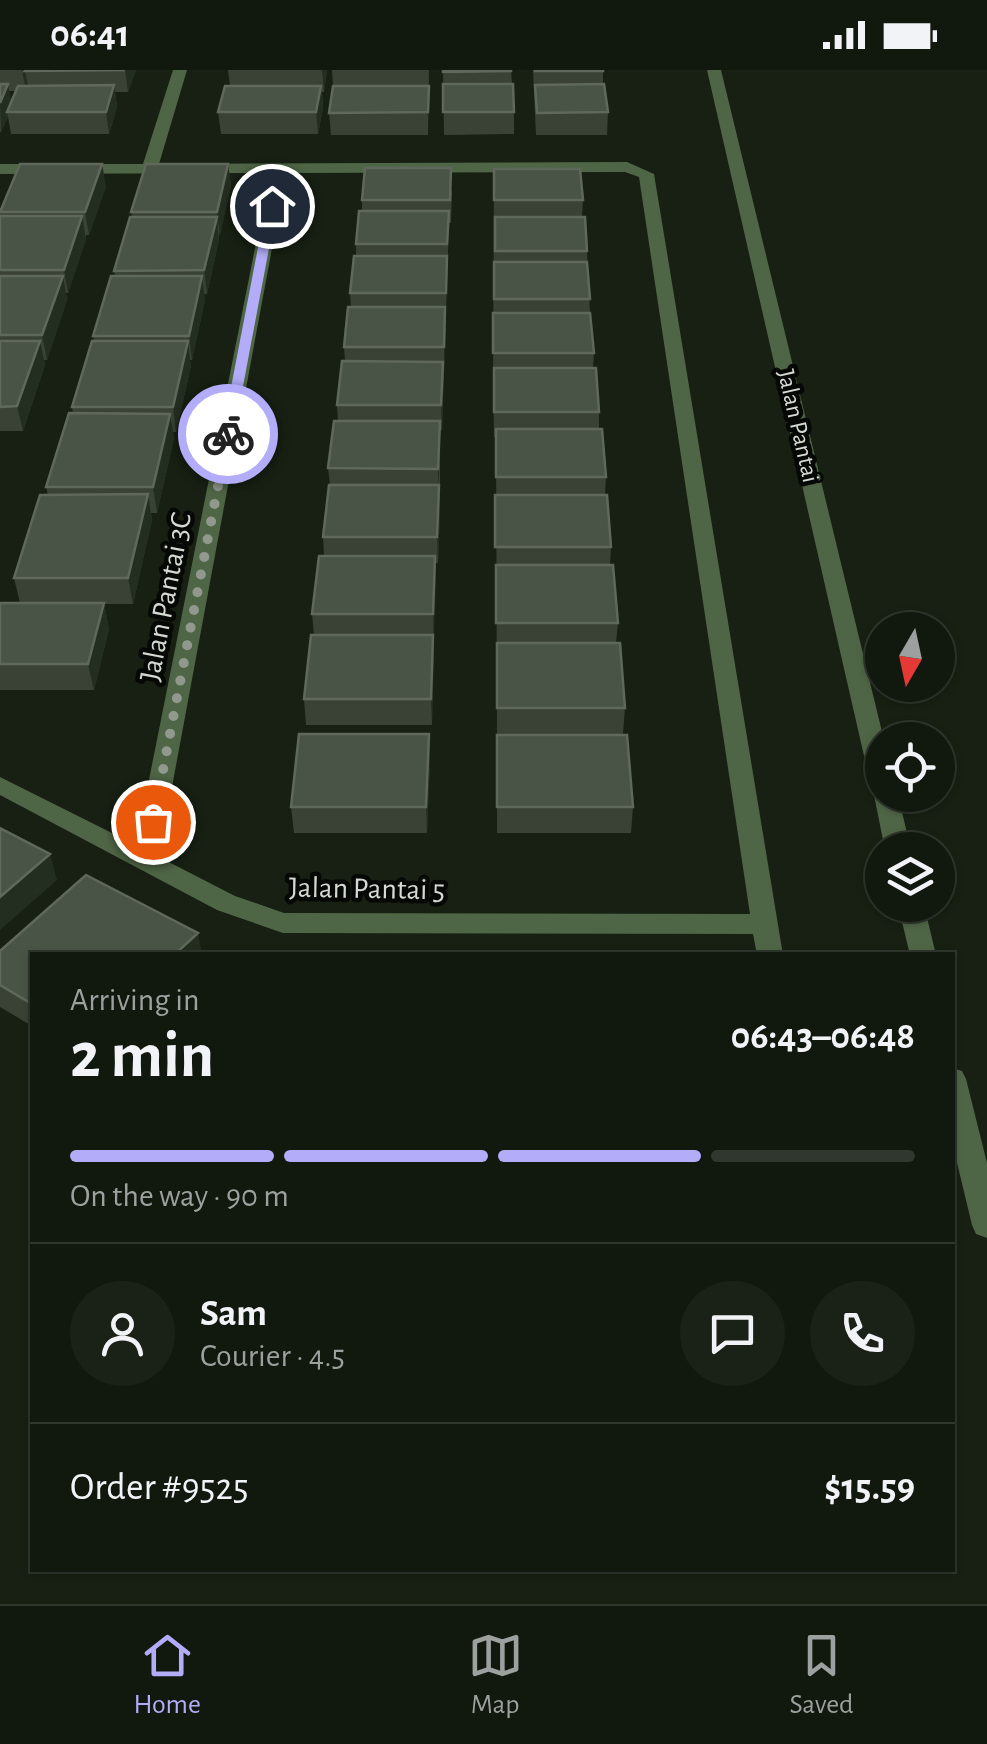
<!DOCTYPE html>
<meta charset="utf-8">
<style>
:root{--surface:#11180e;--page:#1a2117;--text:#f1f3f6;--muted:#9ca09e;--line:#30372e;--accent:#b3adf9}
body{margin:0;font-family:"Alegreya Sans",sans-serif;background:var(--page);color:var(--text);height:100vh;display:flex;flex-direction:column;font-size:38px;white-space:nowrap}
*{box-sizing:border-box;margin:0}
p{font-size:32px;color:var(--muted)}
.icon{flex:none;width:55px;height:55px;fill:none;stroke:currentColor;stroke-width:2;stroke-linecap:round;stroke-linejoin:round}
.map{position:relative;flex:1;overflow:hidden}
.sheet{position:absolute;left:30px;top:882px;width:925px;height:620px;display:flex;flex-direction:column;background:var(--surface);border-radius:0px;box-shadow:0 2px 8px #0004,0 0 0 2px var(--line)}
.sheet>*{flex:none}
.needle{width:65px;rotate:189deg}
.tools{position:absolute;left:865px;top:542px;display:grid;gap:20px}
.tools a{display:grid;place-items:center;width:90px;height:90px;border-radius:50%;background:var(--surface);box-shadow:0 2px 8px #0004,0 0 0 2px var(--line);font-size:50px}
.pin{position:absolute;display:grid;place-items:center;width:85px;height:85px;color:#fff;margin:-42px;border:5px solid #fff;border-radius:50%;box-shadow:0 2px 10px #0007}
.courier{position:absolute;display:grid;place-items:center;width:100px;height:100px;margin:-50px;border:8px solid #b3adf9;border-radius:50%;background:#fff;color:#222;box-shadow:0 2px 12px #0007}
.summary em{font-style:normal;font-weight:700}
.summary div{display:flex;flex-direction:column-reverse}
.summary{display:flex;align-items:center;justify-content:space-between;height:170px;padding:0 40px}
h1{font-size:65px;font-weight:700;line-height:75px}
.bar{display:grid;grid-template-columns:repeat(4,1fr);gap:15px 10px;align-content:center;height:120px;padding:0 40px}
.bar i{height:12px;border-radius:8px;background:var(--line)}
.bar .on{background:var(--accent)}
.bar p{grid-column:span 4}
.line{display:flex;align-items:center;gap:25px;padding:0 40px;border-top:2px solid var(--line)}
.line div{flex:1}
.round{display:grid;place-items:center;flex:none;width:105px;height:105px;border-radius:52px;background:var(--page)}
.status{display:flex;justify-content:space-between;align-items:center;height:70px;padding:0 50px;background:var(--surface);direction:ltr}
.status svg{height:28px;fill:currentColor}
.tab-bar{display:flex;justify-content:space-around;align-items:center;height:140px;border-top:2px solid var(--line);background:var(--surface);font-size:28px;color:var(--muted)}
.tab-bar a{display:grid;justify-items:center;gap:5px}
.tab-bar .on{color:var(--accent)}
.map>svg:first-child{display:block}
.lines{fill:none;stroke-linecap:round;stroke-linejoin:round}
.minor{fill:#4f6646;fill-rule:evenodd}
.tertiary{fill:#4f6646;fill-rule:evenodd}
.wall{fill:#394235;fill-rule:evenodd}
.shaded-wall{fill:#242e20}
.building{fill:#495346;stroke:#5f685b;stroke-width:2.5}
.route{fill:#b3adf9}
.done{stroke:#91998e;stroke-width:10;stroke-dasharray:0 18}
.labels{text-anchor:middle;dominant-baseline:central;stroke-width:9;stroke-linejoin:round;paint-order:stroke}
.far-street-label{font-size:25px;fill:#d3dad1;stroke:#050804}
.street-label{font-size:30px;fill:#d3dad1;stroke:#050804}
</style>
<div class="status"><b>06:41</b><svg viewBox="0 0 49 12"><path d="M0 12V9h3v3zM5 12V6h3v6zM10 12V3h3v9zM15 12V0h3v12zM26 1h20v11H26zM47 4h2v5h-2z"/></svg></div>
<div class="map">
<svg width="987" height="1534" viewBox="0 0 987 1534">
<rect width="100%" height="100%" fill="#172013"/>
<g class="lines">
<path class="minor" d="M 173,0 L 187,0 L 159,94 L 627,92 L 654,104 L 783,885 L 757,885 L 753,864 L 283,863 L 217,840 L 0,725 L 0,707 L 136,775 L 270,103 L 0,104 L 0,94 L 143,94 ZM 625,102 L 639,107 L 750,844 L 284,843 L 235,826 L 159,787 L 286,103 Z"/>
<path class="tertiary" d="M 707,0 L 721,0 L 884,670 L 882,725 L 898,725 L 911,780 L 885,780 L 874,725 L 877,719 L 870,712 Z
M 898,835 L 924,835 L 936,885 L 910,885 Z
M 952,998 L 962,1001 L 966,1009 L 987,1093 L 987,1168 L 976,1164 L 972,1155 L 952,1072 Z"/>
</g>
<path class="wall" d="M 0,0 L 136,0 L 128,22 L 115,22 L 117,37 L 109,64 L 11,64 L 8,47 L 0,63 ZM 9,21 L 15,21 L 11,31 Z
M 228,0 L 327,0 L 324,22 L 322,22 L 323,38 L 318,64 L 221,64 L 218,42 L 230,16 Z
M 332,0 L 429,0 L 428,65 L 331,65 L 329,43 L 333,16 Z
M 443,0 L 511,0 L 514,42 L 514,64 L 444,65 Z
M 533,0 L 603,0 L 603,14 L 608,42 L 607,65 L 536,65 Z
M 228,94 L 231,116 L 219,166 L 219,170 L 207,224 L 204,224 L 205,230 L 192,290 L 190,290 L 191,296 L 176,362 L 173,362 L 174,368 L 157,443 L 151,443 L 152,450 L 133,534 L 104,534 L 109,559 L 94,620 L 0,620 L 0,533 L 20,533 L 14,508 L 48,425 L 46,417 L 73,343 L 72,337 L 94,271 L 93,266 L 115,206 L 114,201 L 132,147 L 131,142 Z
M 494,99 L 583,130 L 582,147 L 587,181 L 590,243 L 594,283 L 593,298 L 599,342 L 599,359 L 606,407 L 605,425 L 611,477 L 610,495 L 618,553 L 616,573 L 625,638 L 623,664 L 497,664 L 496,367 L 494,367 L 493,308 Z
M 106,116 L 89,165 L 86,165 L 86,169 L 68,223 L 66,223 L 67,230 L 47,290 L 44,290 L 45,295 L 23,361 L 0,361 L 0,140 Z
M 452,121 L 451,153 L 449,153 L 442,360 L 440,360 L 440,440 L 438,493 L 435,493 L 432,655 L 306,655 L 304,629 L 314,565 L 312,544 L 324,486 L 323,467 L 330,415 L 328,398 L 338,351 L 337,335 L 345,291 L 344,277 L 351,237 L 350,223 L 356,186 L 356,174 L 362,141 L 362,130 Z
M 497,665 L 633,737 L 631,763 L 497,763 Z
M 430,690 L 427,763 L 294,763 L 291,737 Z
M 0,881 L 32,885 L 32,956 L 0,937 Z"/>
<path class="shaded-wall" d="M 22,0 L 35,0 L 25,1 L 28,15 L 26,21 Z
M 125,0 L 136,0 L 128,22 Z
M 322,0 L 327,0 L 324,22 Z
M 8,14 L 12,36 L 7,42 L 8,47 L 1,63 L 0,33 Z
M 114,15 L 117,37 L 109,64 L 106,42 Z
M 321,16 L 323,38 L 318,64 L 316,42 Z
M 102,94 L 106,116 L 89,165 L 85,142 Z
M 228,94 L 231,116 L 220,166 L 217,142 Z
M 82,146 L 86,169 L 68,223 L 64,200 Z
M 217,147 L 219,170 L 207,224 L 204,200 Z
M 63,206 L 67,230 L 47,290 L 42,265 Z
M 202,206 L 205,230 L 192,290 L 189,266 Z
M 445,237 L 446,261 L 444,301 L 444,277 Z
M 40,271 L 45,295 L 23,361 L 17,336 Z
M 188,271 L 191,296 L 176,362 L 173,337 Z
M 443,292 L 443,316 L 442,360 L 441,335 Z
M 170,344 L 174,368 L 157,443 L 153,417 Z
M 440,351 L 440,376 L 438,424 L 438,399 Z
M 439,415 L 440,440 L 438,493 L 437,467 Z
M 148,424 L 152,450 L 133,534 L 128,508 Z
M 435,486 L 436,512 L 434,570 L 433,544 Z
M 104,533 L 109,559 L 94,620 L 88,594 Z
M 433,565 L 434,591 L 432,655 L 431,629 Z
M 429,664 L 430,690 L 427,763 L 426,737 Z
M 50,784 L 57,810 L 0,860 L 0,827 Z
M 198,863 L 202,885 L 174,885 Z"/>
<path class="building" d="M 26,0 L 125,0 L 25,1 Z
M 443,0 L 511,0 L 511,1 L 443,2 Z
M 535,0 L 603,0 L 603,1 L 535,1 Z
M 0,14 L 8,14 L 0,33 Z
M 443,14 L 513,14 L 514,42 L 443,42 Z
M 604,14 L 608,42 L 537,43 L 535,15 Z
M 114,15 L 106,42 L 7,42 L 18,16 Z
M 225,16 L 321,16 L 316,42 L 218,42 Z
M 333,16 L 429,16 L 428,42 L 329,43 Z
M 20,94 L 102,94 L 85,142 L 0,142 Z
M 146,94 L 228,94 L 217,142 L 131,142 Z
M 365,98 L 451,98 L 450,130 L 362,130 Z
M 494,99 L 580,99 L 583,130 L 494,130 Z
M 359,141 L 449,141 L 447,174 L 356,174 Z
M 0,146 L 82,146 L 64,200 L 0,200 Z
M 130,147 L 217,147 L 204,200 L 114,201 Z
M 495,147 L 585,147 L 587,181 L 495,181 Z
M 354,186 L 447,186 L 446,223 L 350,223 Z
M 494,192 L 587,192 L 590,229 L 494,229 Z
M 0,206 L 63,206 L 42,265 L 0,265 Z
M 111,206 L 202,206 L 189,266 L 93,266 Z
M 348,237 L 445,237 L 444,277 L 344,277 Z
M 493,243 L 590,243 L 594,283 L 493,283 Z
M 0,271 L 40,271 L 17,336 L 0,337 Z
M 92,271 L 188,271 L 173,337 L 72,337 Z
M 342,291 L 443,292 L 441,335 L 337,335 Z
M 494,298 L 596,298 L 599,342 L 494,342 Z
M 69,343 L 170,344 L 153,417 L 46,417 Z
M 334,351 L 440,351 L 438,399 L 328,398 Z
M 496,359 L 602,359 L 606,407 L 496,407 Z
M 329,415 L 439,415 L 437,467 L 323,467 Z
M 148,424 L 128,508 L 14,508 L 40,425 Z
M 495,425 L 607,425 L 611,477 L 495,477 Z
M 319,486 L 435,486 L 433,544 L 312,544 Z
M 496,495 L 613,495 L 618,553 L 496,553 Z
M 0,533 L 104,533 L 88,594 L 0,594 Z
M 311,565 L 433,565 L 431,629 L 304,629 Z
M 497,573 L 620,573 L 625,638 L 497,638 Z
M 299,664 L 429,664 L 426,737 L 291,737 Z
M 497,665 L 627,665 L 633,737 L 497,737 Z
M 0,758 L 50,784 L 0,827 Z
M 86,805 L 198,863 L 174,885 L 32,885 L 32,934 L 0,915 L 0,881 Z"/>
<path class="route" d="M 272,133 L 277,136 L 234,364 L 228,367 L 222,364 L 266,136 Z"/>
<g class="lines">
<path class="done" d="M 153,752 L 228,364"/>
</g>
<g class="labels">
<g class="far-street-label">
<text transform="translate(798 356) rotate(77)">Jalan Pantai</text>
</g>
<g class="street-label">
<text transform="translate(166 527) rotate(-79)">Jalan Pantai 3C</text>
<text transform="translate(367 819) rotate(1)">Jalan Pantai 5</text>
</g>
</g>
</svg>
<div class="tools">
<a><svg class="needle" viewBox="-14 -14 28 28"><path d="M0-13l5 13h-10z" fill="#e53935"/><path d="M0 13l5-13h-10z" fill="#9ca09e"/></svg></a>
<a><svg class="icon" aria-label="locate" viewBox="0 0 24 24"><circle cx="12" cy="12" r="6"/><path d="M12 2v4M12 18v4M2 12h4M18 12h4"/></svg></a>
<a><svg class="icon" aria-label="layers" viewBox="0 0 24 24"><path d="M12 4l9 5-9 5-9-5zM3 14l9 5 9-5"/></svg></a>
</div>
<div class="pin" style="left:153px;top:752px;background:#ea580c"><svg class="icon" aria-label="bag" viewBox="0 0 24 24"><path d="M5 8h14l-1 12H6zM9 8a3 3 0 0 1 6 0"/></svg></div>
<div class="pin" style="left:272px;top:136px;background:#1f2937"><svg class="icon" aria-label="home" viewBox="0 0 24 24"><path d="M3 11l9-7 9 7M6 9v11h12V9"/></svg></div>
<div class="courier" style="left:228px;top:364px"><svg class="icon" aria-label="bike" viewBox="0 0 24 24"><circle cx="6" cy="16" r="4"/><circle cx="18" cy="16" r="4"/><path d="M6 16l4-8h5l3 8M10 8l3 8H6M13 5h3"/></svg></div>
<section class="sheet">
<div class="summary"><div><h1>2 min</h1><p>Arriving in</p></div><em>06:43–06:48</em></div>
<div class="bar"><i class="on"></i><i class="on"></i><i class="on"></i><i></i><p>On the way · 90 m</p></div>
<div class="line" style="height:180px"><a class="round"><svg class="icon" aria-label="person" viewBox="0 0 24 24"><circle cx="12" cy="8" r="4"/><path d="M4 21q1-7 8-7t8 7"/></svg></a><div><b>Sam</b><p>Courier · 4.5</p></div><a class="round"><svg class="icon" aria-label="chat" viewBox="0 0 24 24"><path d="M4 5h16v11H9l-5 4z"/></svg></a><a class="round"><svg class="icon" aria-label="phone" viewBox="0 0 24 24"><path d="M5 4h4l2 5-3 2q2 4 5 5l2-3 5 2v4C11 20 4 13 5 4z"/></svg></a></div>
<div class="line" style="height:130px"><div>Order #9525</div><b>$15.59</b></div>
</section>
</div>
<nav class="tab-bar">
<a class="on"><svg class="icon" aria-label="home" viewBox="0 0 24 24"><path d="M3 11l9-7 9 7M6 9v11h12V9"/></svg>Home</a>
<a><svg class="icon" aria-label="map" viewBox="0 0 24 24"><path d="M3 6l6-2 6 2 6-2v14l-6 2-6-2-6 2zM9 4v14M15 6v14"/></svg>Map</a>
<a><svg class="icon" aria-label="saved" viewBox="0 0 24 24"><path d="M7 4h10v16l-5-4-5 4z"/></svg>Saved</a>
</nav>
